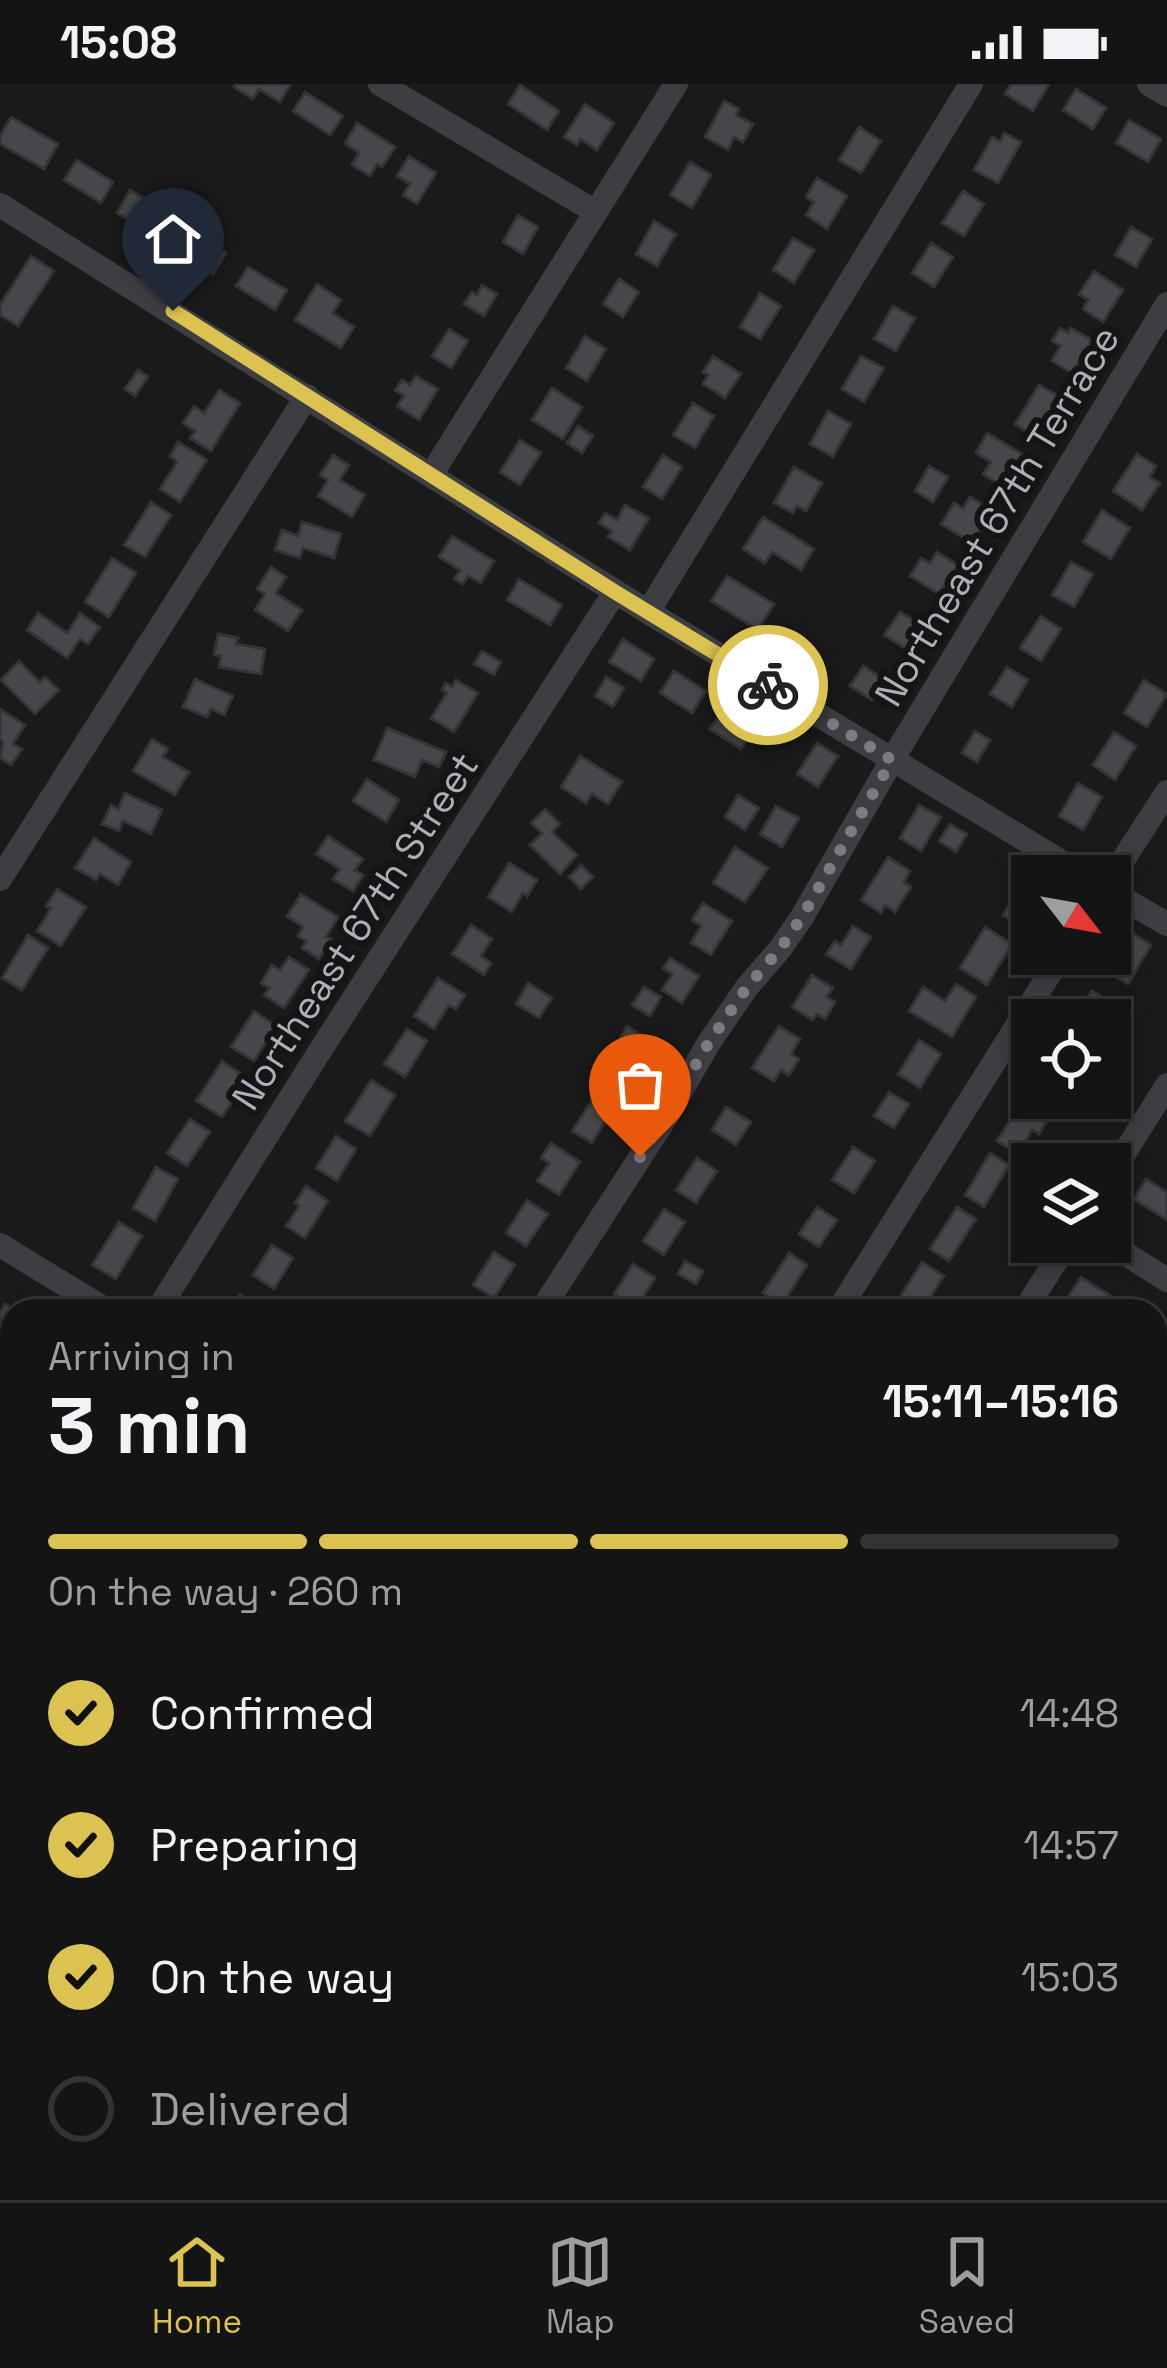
<!DOCTYPE html>
<meta charset="utf-8">
<style>
:root{--surface:#141414;--page:#1d1d1d;--text:#f1f3f6;--muted:#9d9ea0;--line:#333334;--accent:#dcc251}
body{margin:0;font-family:"Space Grotesk",sans-serif;background:var(--page);color:var(--text);height:100vh;display:flex;flex-direction:column;font-size:45px;white-space:nowrap}
*{box-sizing:border-box;margin:0}
p{font-size:39px;color:var(--muted)}
.icon{flex:none;width:66px;height:66px;fill:none;stroke:currentColor;stroke-width:2;stroke-linecap:round;stroke-linejoin:round}
.map{position:relative;flex:1;overflow:hidden}
.side{position:absolute;left:0px;top:1215px;width:1167px;height:903px;display:flex;flex-direction:column;background:var(--surface);border-radius:36px 36px 0 0;box-shadow:0 6px 18px #0003,0 0 0 3px var(--line)}
.side>*{flex:none}
.needle{width:78px;rotate:121deg}
.fabs{position:absolute;left:1011px;top:771px;display:grid;gap:24px}
.fabs a{display:grid;place-items:center;width:120px;height:120px;border-radius:0px;background:var(--surface);box-shadow:0 6px 18px #0003,0 0 0 3px var(--line);font-size:60px}
.pin{position:absolute;display:grid;place-items:center;width:102px;height:102px;color:#fff;margin:-123px -51px;border-radius:50% 50% 50% 0;rotate:-45deg;box-shadow:0 0 12px #0007}
.pin .icon{rotate:45deg}
.courier{position:absolute;display:grid;place-items:center;width:120px;height:120px;margin:-60px;border:9px solid #dcc251;border-radius:50%;background:#fff;color:#222;box-shadow:0 3px 15px #0007}
.summary em{font-style:normal;font-weight:800}
.summary div{display:flex;flex-direction:column-reverse}
.summary{display:flex;align-items:center;justify-content:space-between;height:204px;padding:0 48px}
h1{font-size:78px;font-weight:800;line-height:90px}
.bar{display:grid;grid-template-columns:repeat(4,1fr);gap:18px 12px;align-content:center;height:144px;padding:0 48px}
.bar i{height:15px;border-radius:9px;background:var(--line)}
.bar .current{background:var(--accent)}
.bar p{grid-column:span 4}
ol{padding:0 48px;list-style:none}
li{display:flex;align-items:center;gap:36px;height:132px}
li p{margin-inline-start:auto}
li .icon{padding:12px;border-radius:50%;background:var(--accent);color:#111;stroke-width:4}
li:last-child{color:var(--muted)}
li i{width:66px;height:66px;border:6px solid var(--line);border-radius:50%}
.status{display:flex;justify-content:space-between;align-items:center;height:84px;padding:0 60px;background:var(--surface);direction:ltr}
.status svg{height:33px;fill:currentColor}
.tabs{display:flex;justify-content:space-around;align-items:center;height:168px;border-top:3px solid var(--line);background:var(--surface);font-size:33px;color:var(--muted)}
.tabs a{display:grid;justify-items:center;gap:6px}
.tabs .current{color:var(--accent)}
.map>svg:first-child{display:block}
.building{fill:#47474b;stroke:#343437;stroke-width:3}
.lines{fill:none;stroke-linecap:round;stroke-linejoin:round}
.minor{stroke:#3d3d42;stroke-width:24}
.done{stroke:#7a7c82;stroke-width:12;stroke-dasharray:0 21.6}
.route{stroke:#dcc251;stroke-width:15}
.labels{text-anchor:middle;dominant-baseline:central;stroke-width:12;stroke-linejoin:round;paint-order:stroke}
.street-label{font-size:39px;fill:#aeb0b9;stroke:#151516}
</style>
<div class="status"><b>15:08</b><svg viewBox="0 0 49 12"><path d="M0 12V9h3v3zM5 12V6h3v6zM10 12V3h3v9zM15 12V0h3v12zM26 1h20v11H26zM47 4h2v5h-2z"/></svg></div>
<div class="map">
<svg width="1167" height="2116" viewBox="0 0 1167 2116">
<rect width="100%" height="100%" fill="#1a1a1b"/>
<path class="building" d="M 236,0 L 291,0 L 280,18 L 259,5 L 253,15 L 234,3 Z
M 1011,0 L 1049,0 L 1033,27 L 1005,10 Z
M 520,1 L 559,27 L 547,46 L 508,20 Z
M 1076,5 L 1106,24 L 1093,45 L 1063,26 Z
M 305,8 L 343,32 L 330,51 L 293,27 Z
M 724,17 L 739,25 L 736,31 L 753,40 L 743,58 L 734,53 L 728,66 L 705,53 Z
M 585,20 L 614,39 L 597,66 L 580,55 L 577,61 L 564,53 Z
M 11,33 L 58,60 L 44,85 L 0,60 L 0,52 Z
M 1129,36 L 1161,55 L 1148,78 L 1116,59 Z
M 357,39 L 395,63 L 382,83 L 377,80 L 370,92 L 352,81 L 359,69 L 345,59 Z
M 859,43 L 881,57 L 861,89 L 839,76 Z
M 1004,49 L 1021,58 L 998,99 L 974,86 L 992,53 L 1000,57 Z
M 409,72 L 436,89 L 417,120 L 403,111 L 410,100 L 397,92 Z
M 77,76 L 113,98 L 101,119 L 64,96 Z
M 690,78 L 711,91 L 692,124 L 670,111 Z
M 817,94 L 847,112 L 827,145 L 806,131 L 814,118 L 806,113 Z
M 130,106 L 175,132 L 162,154 L 117,129 Z
M 963,107 L 984,120 L 964,152 L 942,139 Z
M 518,131 L 538,143 L 523,170 L 503,158 Z
M 654,137 L 676,150 L 657,182 L 636,170 Z
M 1131,143 L 1152,155 L 1136,183 L 1115,171 Z
M 190,146 L 226,169 L 213,190 L 176,167 Z
M 793,154 L 814,166 L 794,199 L 773,186 Z
M 931,159 L 953,173 L 934,203 L 912,189 Z
M 31,172 L 54,187 L 18,242 L 0,231 L 0,221 Z
M 248,183 L 287,206 L 275,226 L 236,202 Z
M 1094,187 L 1123,206 L 1103,238 L 1083,225 L 1088,216 L 1079,210 Z
M 619,195 L 639,208 L 623,233 L 603,220 Z
M 317,200 L 341,216 L 333,229 L 354,243 L 341,264 L 295,236 Z
M 482,201 L 497,210 L 484,232 L 464,220 L 472,208 L 477,211 Z
M 760,209 L 781,222 L 760,255 L 740,243 Z
M 893,222 L 915,234 L 896,267 L 874,255 Z
M 1060,244 L 1068,249 L 1070,244 L 1092,256 L 1072,289 L 1052,277 L 1060,262 L 1052,257 Z
M 449,245 L 468,257 L 451,284 L 432,272 Z
M 585,252 L 606,265 L 587,297 L 566,284 Z
M 713,272 L 741,290 L 725,314 L 703,300 L 708,291 L 703,288 Z
M 861,272 L 884,284 L 864,318 L 842,305 Z
M 138,286 L 148,293 L 135,312 L 125,305 Z
M 416,292 L 438,305 L 419,336 L 397,322 L 404,312 L 395,306 L 402,296 L 410,301 Z
M 1039,301 L 1060,313 L 1035,353 L 1015,340 Z
M 552,304 L 582,323 L 563,355 L 532,336 Z
M 219,306 L 240,319 L 211,367 L 190,354 L 195,347 L 183,339 L 194,322 L 204,329 Z
M 693,319 L 714,332 L 695,364 L 673,351 Z
M 828,327 L 851,340 L 833,373 L 810,360 Z
M 578,342 L 593,352 L 582,369 L 567,359 Z
M 987,349 L 1024,371 L 1004,404 L 983,390 L 991,378 L 976,369 Z
M 520,356 L 541,369 L 520,401 L 500,388 Z
M 178,358 L 207,376 L 180,418 L 160,405 L 177,378 L 170,372 Z
M 1137,370 L 1156,382 L 1150,393 L 1160,399 L 1142,426 L 1113,407 Z
M 333,371 L 349,381 L 340,396 L 365,411 L 352,433 L 318,412 L 328,396 L 320,391 Z
M 663,371 L 682,383 L 662,415 L 643,403 Z
M 929,382 L 948,393 L 933,418 L 915,407 Z
M 794,383 L 822,399 L 806,427 L 797,422 L 793,429 L 774,419 Z
M 970,413 L 992,427 L 972,459 L 941,440 L 954,419 L 963,424 Z
M 151,418 L 171,431 L 145,473 L 124,461 Z
M 625,421 L 649,434 L 630,466 L 608,453 L 612,447 L 599,439 L 605,429 L 617,436 Z
M 1102,426 L 1130,444 L 1111,475 L 1083,458 Z
M 763,433 L 814,465 L 801,486 L 772,468 L 765,479 L 743,465 Z
M 302,438 L 341,450 L 334,474 L 303,464 L 300,474 L 275,466 L 282,446 L 298,452 Z
M 452,452 L 494,477 L 481,499 L 468,492 L 463,500 L 454,495 L 460,486 L 439,473 Z
M 937,468 L 958,481 L 939,510 L 910,492 L 921,474 L 930,479 Z
M 112,474 L 136,489 L 109,533 L 85,518 Z
M 1071,478 L 1093,490 L 1074,523 L 1052,511 Z
M 271,483 L 286,493 L 276,509 L 302,526 L 288,547 L 255,526 L 265,510 L 257,505 Z
M 727,492 L 774,520 L 758,546 L 711,517 Z
M 519,495 L 562,521 L 550,541 L 507,516 Z
M 900,528 L 921,541 L 905,564 L 884,551 Z
M 38,529 L 67,549 L 80,529 L 100,543 L 88,560 L 80,555 L 67,574 L 27,546 Z
M 1041,532 L 1061,545 L 1041,577 L 1020,564 Z
M 218,550 L 238,554 L 236,560 L 265,565 L 261,590 L 219,583 L 221,572 L 214,571 Z
M 623,555 L 654,575 L 641,597 L 609,578 Z
M 482,567 L 501,578 L 494,591 L 474,580 Z
M 19,577 L 40,598 L 45,593 L 59,606 L 35,630 L 1,596 Z
M 863,582 L 885,596 L 872,616 L 850,602 Z
M 1007,583 L 1028,596 L 1012,623 L 990,610 Z
M 674,587 L 706,607 L 692,629 L 660,609 Z
M 606,593 L 624,604 L 613,623 L 595,612 Z
M 195,595 L 233,612 L 224,631 L 211,625 L 207,633 L 183,623 Z
M 456,596 L 478,609 L 454,648 L 431,634 L 447,609 L 442,606 L 446,599 L 452,603 Z
M 1144,596 L 1167,610 L 1147,643 L 1124,629 Z
M 726,621 L 740,630 L 736,636 L 753,647 L 741,665 L 710,645 Z
M 0,625 L 25,641 L 13,660 L 22,665 L 11,681 L 0,674 L 3,658 L 0,656 Z
M 387,644 L 446,668 L 439,683 L 422,676 L 415,693 L 374,676 Z
M 975,647 L 990,656 L 977,678 L 962,669 Z
M 1114,648 L 1136,662 L 1115,696 L 1093,681 Z
M 152,655 L 168,665 L 163,673 L 189,688 L 175,711 L 133,687 Z
M 817,659 L 838,672 L 818,703 L 797,690 Z
M 580,672 L 622,698 L 608,720 L 592,710 L 586,719 L 561,703 Z
M 367,695 L 399,716 L 386,738 L 353,717 Z
M 1078,699 L 1102,713 L 1083,746 L 1059,732 Z
M 125,709 L 162,726 L 151,750 L 123,737 L 119,747 L 102,740 L 111,721 L 118,725 Z
M 738,711 L 759,724 L 745,746 L 725,733 Z
M 919,721 L 941,733 L 921,767 L 900,754 Z
M 776,722 L 799,734 L 782,763 L 760,750 Z
M 545,725 L 560,740 L 552,748 L 577,771 L 560,790 L 530,761 L 542,749 L 531,739 Z
M 950,740 L 967,750 L 956,768 L 939,757 Z
M 328,752 L 363,775 L 355,786 L 363,791 L 353,807 L 333,795 L 340,785 L 316,770 Z
M 94,754 L 131,778 L 118,801 L 100,790 L 96,796 L 75,784 Z
M 735,763 L 768,784 L 745,818 L 713,799 Z
M 888,773 L 910,787 L 904,798 L 911,803 L 895,828 L 885,821 L 881,829 L 861,816 Z
M 509,779 L 537,796 L 527,812 L 523,809 L 512,828 L 488,813 Z
M 581,781 L 593,793 L 581,805 L 569,793 Z
M 1029,789 L 1033,792 L 1032,827 L 1022,843 L 1003,831 Z
M 57,805 L 86,823 L 61,862 L 37,847 L 51,824 L 46,822 Z
M 301,810 L 338,833 L 326,853 L 331,855 L 319,875 L 302,864 L 306,857 L 298,852 L 303,843 L 287,832 Z
M 703,819 L 732,837 L 711,871 L 691,859 L 701,842 L 692,836 Z
M 471,841 L 492,855 L 481,872 L 491,879 L 484,891 L 452,870 Z
M 853,842 L 871,853 L 851,885 L 826,870 L 835,857 L 841,861 Z
M 985,843 L 1012,860 L 987,901 L 960,884 Z
M 1129,847 L 1151,861 L 1128,900 L 1105,886 Z
M 28,851 L 48,864 L 22,906 L 2,894 Z
M 289,873 L 309,886 L 284,924 L 264,911 L 269,904 L 261,899 L 272,881 L 280,886 Z
M 670,874 L 699,892 L 682,919 L 662,906 L 672,890 L 663,884 Z
M 812,891 L 833,904 L 827,913 L 835,918 L 825,935 L 817,930 L 813,936 L 792,923 Z
M 438,894 L 465,911 L 456,925 L 449,921 L 434,945 L 414,932 Z
M 528,899 L 552,914 L 539,934 L 516,920 Z
M 956,900 L 976,913 L 952,953 L 909,927 L 923,903 L 945,917 Z
M 644,903 L 661,913 L 650,932 L 632,921 Z
M 1092,907 L 1119,924 L 1110,938 L 1110,936 L 1075,936 Z
M 254,927 L 276,942 L 254,977 L 231,963 Z
M 627,942 L 656,960 L 629,1002 L 609,989 L 626,961 L 619,956 Z
M 779,942 L 800,955 L 791,970 L 799,975 L 789,991 L 781,986 L 774,997 L 752,984 Z
M 407,945 L 427,957 L 405,993 L 384,980 Z
M 919,956 L 941,970 L 920,1004 L 898,990 Z
M 222,977 L 242,991 L 228,1012 L 233,1016 L 222,1033 L 196,1017 Z
M 371,996 L 395,1011 L 370,1052 L 345,1037 Z
M 889,1008 L 909,1020 L 894,1044 L 874,1032 Z
M 594,1013 L 613,1025 L 592,1059 L 572,1047 Z
M 1023,1016 L 1042,1028 L 1041,1030 L 1048,1035 L 1039,1050 L 1032,1046 L 1018,1069 L 997,1057 Z
M 726,1023 L 751,1038 L 736,1061 L 712,1046 Z
M 190,1035 L 210,1048 L 187,1082 L 167,1069 Z
M 336,1052 L 356,1065 L 337,1097 L 316,1084 Z
M 551,1059 L 580,1078 L 559,1111 L 537,1097 L 549,1079 L 541,1074 Z
M 853,1063 L 875,1077 L 854,1109 L 832,1096 Z
M 990,1069 L 1009,1081 L 984,1123 L 965,1111 Z
M 697,1074 L 717,1087 L 696,1119 L 676,1106 Z
M 156,1083 L 178,1095 L 155,1137 L 133,1124 Z
M 1146,1095 L 1167,1108 L 1167,1136 L 1134,1115 Z
M 306,1102 L 328,1117 L 305,1154 L 286,1142 L 299,1122 L 295,1119 Z
M 527,1116 L 548,1130 L 526,1162 L 506,1149 Z
M 817,1123 L 837,1136 L 819,1163 L 799,1150 Z
M 957,1123 L 976,1135 L 949,1177 L 930,1165 Z
M 664,1125 L 685,1138 L 664,1171 L 643,1157 Z
M 119,1138 L 142,1152 L 116,1195 L 92,1181 Z
M 272,1161 L 293,1174 L 274,1205 L 253,1191 Z
M 494,1168 L 515,1181 L 494,1214 L 473,1201 Z
M 789,1169 L 807,1181 L 782,1221 L 763,1209 Z
M 685,1177 L 703,1187 L 696,1200 L 678,1190 Z
M 922,1178 L 944,1192 L 921,1227 L 915,1227 L 898,1216 Z
M 633,1180 L 655,1194 L 636,1224 L 614,1210 Z
M 1081,1193 L 1120,1218 L 1115,1227 L 1089,1227 L 1068,1213 Z
M 240,1211 L 260,1224 L 258,1227 L 229,1227 Z
M 5,1220 L 17,1227 L 12,1227 L 12,1266 L 4,1262 L 9,1252 L 0,1247 L 0,1229 Z
M 1155,1241 L 1167,1248 L 1167,1267 L 1163,1274 L 1155,1269 Z
M 12,1350 L 12,1385 L 0,1389 L 0,1355 Z
M 1161,1418 L 1167,1429 L 1167,1460 L 1157,1465 L 1155,1421 Z
M 1167,1543 L 1167,1582 L 1155,1574 L 1155,1562 Z
M 0,1869 L 12,1880 L 12,1893 L 0,1907 Z
M 9,2046 L 12,2048 L 12,2090 L 3,2101 L 0,2099 L 0,2057 Z
M 1159,2060 L 1167,2065 L 1167,2090 L 1154,2111 L 1146,2106 L 1155,2106 L 1155,2068 Z
M 128,2106 L 158,2106 L 169,2116 L 118,2116 Z
M 372,2106 L 418,2106 L 423,2115 L 398,2116 L 395,2109 L 378,2116 Z
M 493,2106 L 550,2106 L 552,2107 L 546,2116 L 508,2116 Z
M 902,2106 L 938,2106 L 931,2116 L 917,2116 Z"/>
<g class="lines">
<path class="minor" d="M 380,0 L 596,128
M 1149,0 L 1167,11
M 0,121 L 648,528 L 1085,792
M 431,391 L 676,0
M 648,528 L 971,0
M 0,795 L 307,312
M 1110,796 L 1167,708
M 1110,807 L 1167,840
M 1110,1092 L 1167,1001
M 1107,1158 L 1167,1196
M 0,1161 L 108,1227
M 157,1227 L 318,970 L 615,508
M 541,1227 L 665,1035 L 708,960 L 747,903 L 780,865 L 802,833 L 892,676 L 1167,220
M 838,1227 L 1062,870
M 1024,1227 L 1068,1158
M 0,1487 L 12,1464
M 0,1807 L 12,1800
M 1155,1863 L 1159,1872 L 1155,1889
M 1155,1994 L 1167,2008
M 799,2106 L 815,2116
M 54,2116 L 62,2106
M 673,2116 L 679,2106"/>
</g>
<g class="lines">
<path class="done" d="M 640,1073 L 708,960 L 747,903 L 780,865 L 802,833 L 892,676 L 768,601"/>
<path class="route" d="M 173,227 L 615,508 L 768,601"/>
</g>
<g class="labels">
<g class="street-label">
<text transform="translate(997 432) rotate(-59)">Northeast 67th Terrace</text>
<text transform="translate(355 847) rotate(-57)">Northeast 67th Street</text>
</g>
</g>
</svg>
<div class="fabs">
<a><svg class="needle" viewBox="-14 -14 28 28"><path d="M0-13l5 13h-10z" fill="#e53935"/><path d="M0 13l5-13h-10z" fill="#9d9ea0"/></svg></a>
<a><svg class="icon" aria-label="locate" viewBox="0 0 24 24"><circle cx="12" cy="12" r="6"/><path d="M12 2v4M12 18v4M2 12h4M18 12h4"/></svg></a>
<a><svg class="icon" aria-label="layers" viewBox="0 0 24 24"><path d="M12 4l9 5-9 5-9-5zM3 14l9 5 9-5"/></svg></a>
</div>
<div class="pin" style="left:640px;top:1073px;background:#ea580c"><svg class="icon" aria-label="bag" viewBox="0 0 24 24"><path d="M5 8h14l-1 12H6zM9 8a3 3 0 0 1 6 0"/></svg></div>
<div class="pin" style="left:173px;top:227px;background:#1f2937"><svg class="icon" aria-label="home" viewBox="0 0 24 24"><path d="M3 11l9-7 9 7M6 9v11h12V9"/></svg></div>
<div class="courier" style="left:768px;top:601px"><svg class="icon" aria-label="bike" viewBox="0 0 24 24"><circle cx="6" cy="16" r="4"/><circle cx="18" cy="16" r="4"/><path d="M6 16l4-8h5l3 8M10 8l3 8H6M13 5h3"/></svg></div>
<section class="side">
<div class="summary"><div><h1>3 min</h1><p>Arriving in</p></div><em>15:11–15:16</em></div>
<div class="bar"><i class="current"></i><i class="current"></i><i class="current"></i><i></i><p>On the way · 260 m</p></div>
<ol>
<li><svg class="icon" aria-label="check" viewBox="0 0 24 24"><path d="M5 12l5 5 9-10"/></svg>Confirmed<p>14:48</p></li>
<li><svg class="icon" aria-label="check" viewBox="0 0 24 24"><path d="M5 12l5 5 9-10"/></svg>Preparing<p>14:57</p></li>
<li><svg class="icon" aria-label="check" viewBox="0 0 24 24"><path d="M5 12l5 5 9-10"/></svg>On the way<p>15:03</p></li>
<li><i></i>Delivered</li>
</ol>
</section>
</div>
<nav class="tabs">
<a class="current"><svg class="icon" aria-label="home" viewBox="0 0 24 24"><path d="M3 11l9-7 9 7M6 9v11h12V9"/></svg>Home</a>
<a><svg class="icon" aria-label="map" viewBox="0 0 24 24"><path d="M3 6l6-2 6 2 6-2v14l-6 2-6-2-6 2zM9 4v14M15 6v14"/></svg>Map</a>
<a><svg class="icon" aria-label="saved" viewBox="0 0 24 24"><path d="M7 4h10v16l-5-4-5 4z"/></svg>Saved</a>
</nav>
